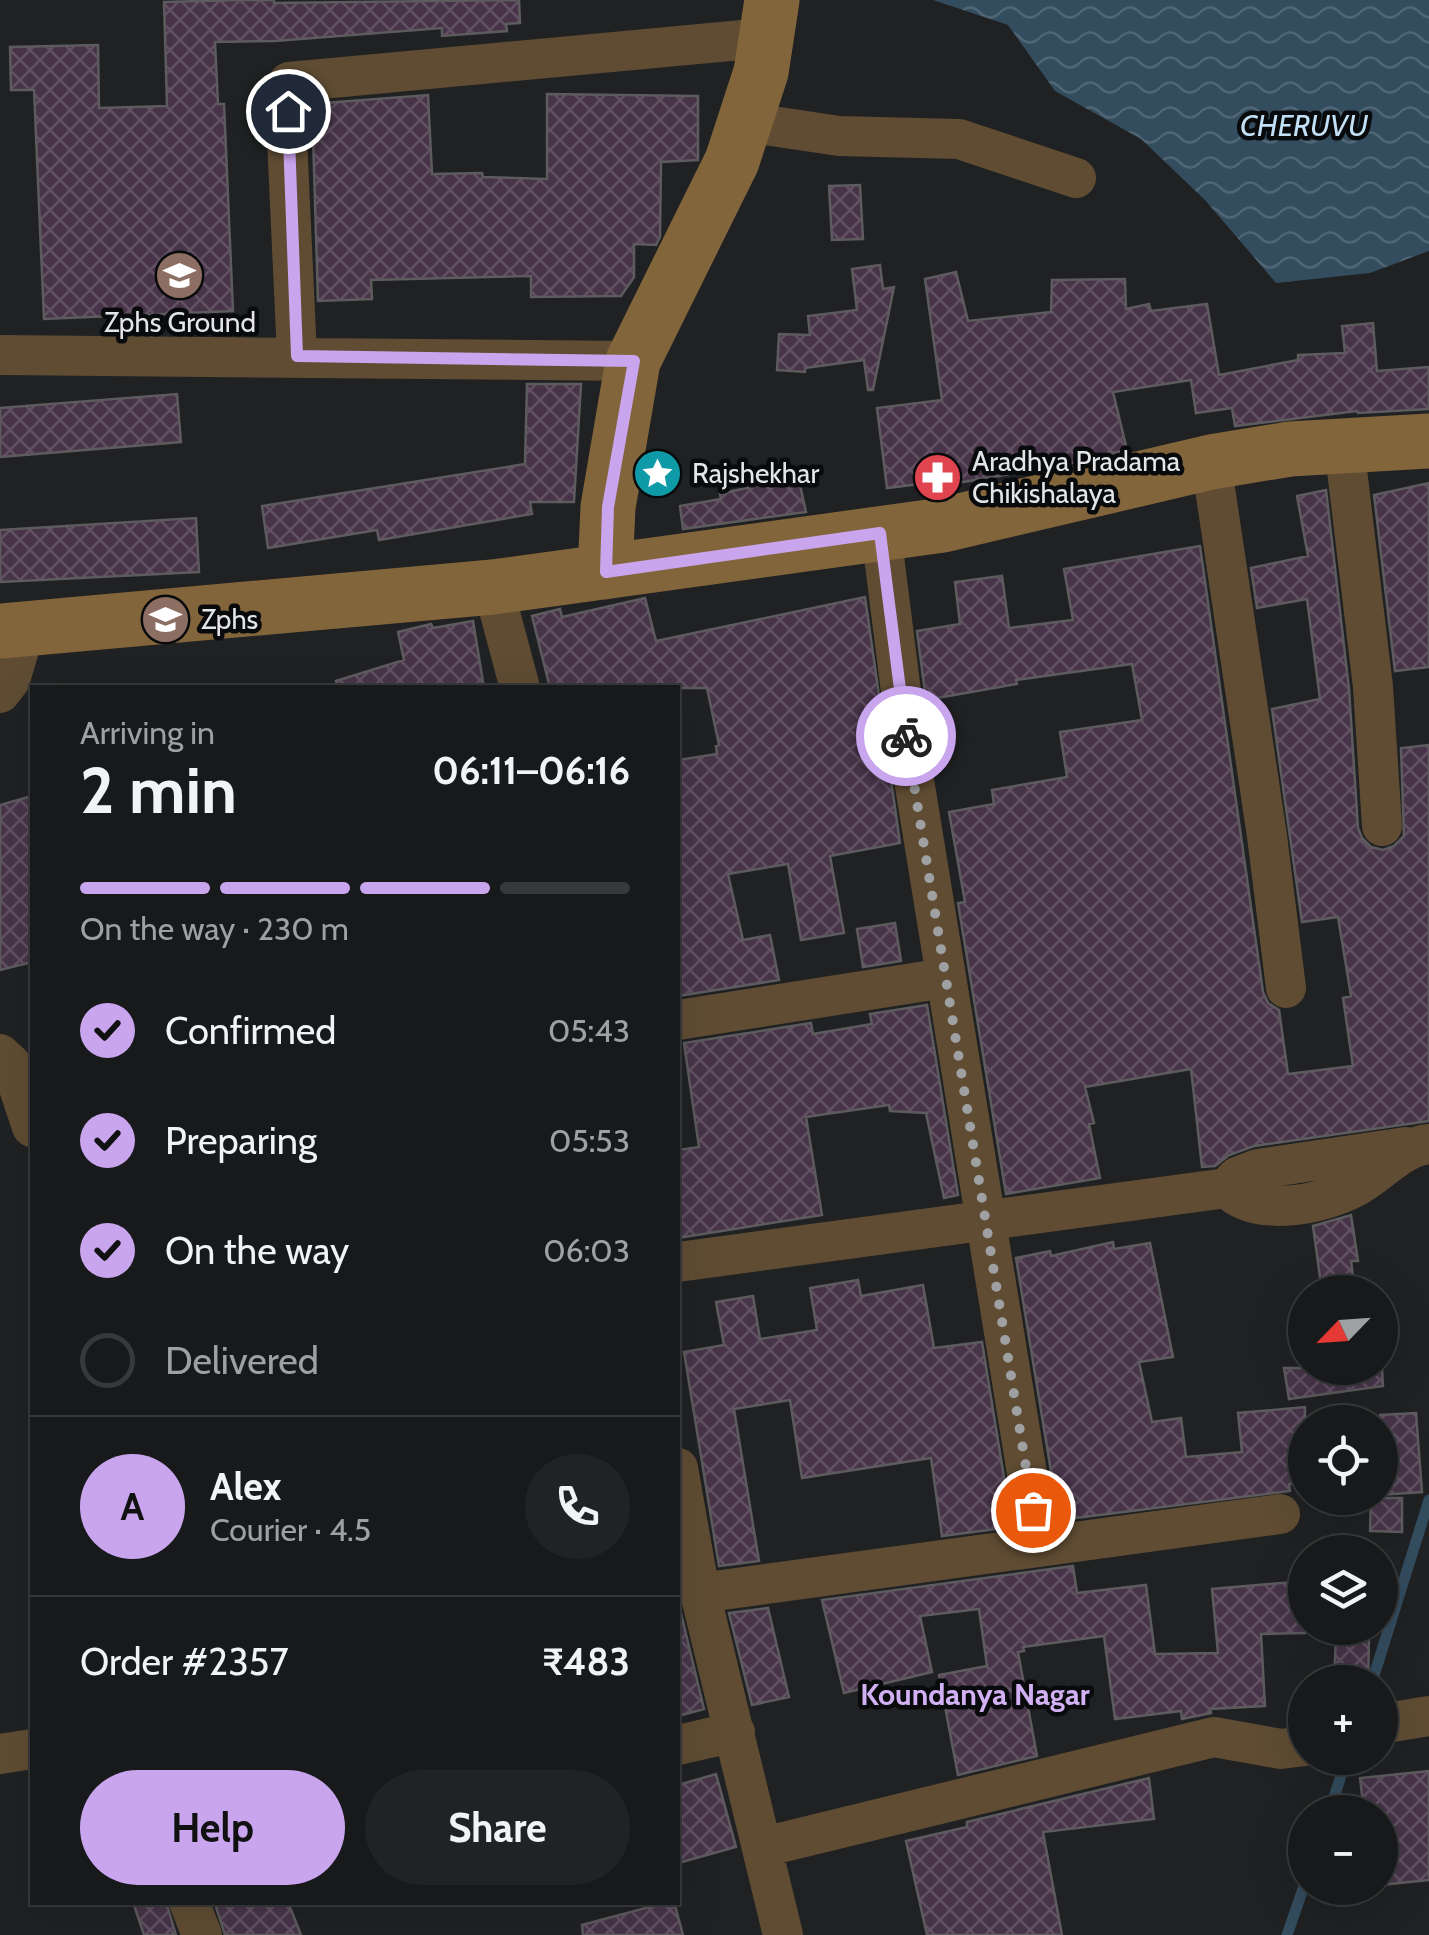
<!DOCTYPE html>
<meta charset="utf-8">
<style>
:root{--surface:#17191a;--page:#202223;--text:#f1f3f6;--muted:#9ea0a2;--line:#363839;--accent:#c9a5ee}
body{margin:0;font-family:Cabin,sans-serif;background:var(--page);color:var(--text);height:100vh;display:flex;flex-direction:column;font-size:38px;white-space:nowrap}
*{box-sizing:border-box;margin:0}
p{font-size:32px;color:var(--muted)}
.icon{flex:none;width:55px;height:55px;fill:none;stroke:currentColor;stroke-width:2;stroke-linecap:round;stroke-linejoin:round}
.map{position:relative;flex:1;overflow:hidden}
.side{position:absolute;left:30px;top:685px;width:650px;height:1220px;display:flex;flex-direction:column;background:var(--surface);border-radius:0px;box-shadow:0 10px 40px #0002,0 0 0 2px var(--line)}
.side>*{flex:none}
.needle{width:65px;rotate:245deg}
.controls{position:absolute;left:1288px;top:1275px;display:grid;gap:20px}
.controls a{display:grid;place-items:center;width:110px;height:110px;border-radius:50%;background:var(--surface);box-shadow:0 10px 40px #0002,0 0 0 2px var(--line);font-size:50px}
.pin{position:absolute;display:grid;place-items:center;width:85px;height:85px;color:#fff;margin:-42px;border:5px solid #fff;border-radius:50%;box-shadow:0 2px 10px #0007}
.courier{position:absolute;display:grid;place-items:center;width:100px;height:100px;margin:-50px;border:8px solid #c9a5ee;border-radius:50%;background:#fff;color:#222;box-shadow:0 2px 12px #0007}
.summary em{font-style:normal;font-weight:800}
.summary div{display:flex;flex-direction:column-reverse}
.summary{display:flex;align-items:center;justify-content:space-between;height:170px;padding:0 50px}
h1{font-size:65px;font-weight:800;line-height:75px}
.bar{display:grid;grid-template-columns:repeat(4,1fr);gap:15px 10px;align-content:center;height:120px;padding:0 50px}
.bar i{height:12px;border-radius:8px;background:var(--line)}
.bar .current{background:var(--accent)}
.bar p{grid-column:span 4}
.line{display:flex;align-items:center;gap:25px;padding:0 50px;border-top:2px solid var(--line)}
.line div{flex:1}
.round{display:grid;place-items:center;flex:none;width:105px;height:105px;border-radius:52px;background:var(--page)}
ol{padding:0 50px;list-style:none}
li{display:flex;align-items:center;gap:30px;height:110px}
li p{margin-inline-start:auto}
li .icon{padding:10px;border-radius:50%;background:var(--accent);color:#111;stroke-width:4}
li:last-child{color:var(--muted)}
li i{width:55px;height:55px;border:5px solid var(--line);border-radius:50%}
.primary-button{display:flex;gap:20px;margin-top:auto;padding:20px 50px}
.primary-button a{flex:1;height:115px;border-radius:60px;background:var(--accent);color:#111;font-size:40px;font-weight:800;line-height:115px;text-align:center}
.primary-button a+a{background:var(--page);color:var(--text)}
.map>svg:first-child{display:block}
.water{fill:url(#water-waves)}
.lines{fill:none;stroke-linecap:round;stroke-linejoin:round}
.stream{stroke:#334c5e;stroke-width:11}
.building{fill:url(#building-cross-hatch);stroke:#5d5b5d;stroke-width:2.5}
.street{stroke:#5f4c33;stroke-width:40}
.secondary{stroke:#83653b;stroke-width:55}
.done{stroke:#9fa0a2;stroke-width:10;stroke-dasharray:0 18}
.route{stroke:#c9a5ee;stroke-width:12}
.labels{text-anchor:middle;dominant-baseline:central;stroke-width:9;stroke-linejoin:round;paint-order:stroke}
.poi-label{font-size:28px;fill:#e4e5e7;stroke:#090a0b;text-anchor:start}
.water-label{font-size:30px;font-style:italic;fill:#c3e1f6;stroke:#090a0b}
.neighbourhood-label{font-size:30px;font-weight:bold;fill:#d1b0f3;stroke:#090a0b}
</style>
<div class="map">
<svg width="1429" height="1935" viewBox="0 0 1429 1935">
<defs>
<pattern id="water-waves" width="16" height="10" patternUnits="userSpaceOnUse" patternTransform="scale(2.5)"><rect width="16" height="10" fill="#334c5e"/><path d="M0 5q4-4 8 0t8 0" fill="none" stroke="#506675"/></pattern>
<pattern id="building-cross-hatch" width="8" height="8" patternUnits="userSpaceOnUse" patternTransform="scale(2.5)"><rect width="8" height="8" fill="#473449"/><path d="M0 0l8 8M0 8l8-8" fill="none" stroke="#615163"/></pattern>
</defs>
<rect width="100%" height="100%" fill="#1f2122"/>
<path class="water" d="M 933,0 L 1429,0 L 1429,251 L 1370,273 L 1276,283 L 1205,200 L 1141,139 L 1055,91 L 1008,25 Z"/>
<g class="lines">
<path class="stream" d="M 1372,1682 L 1429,1500
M 1329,1812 L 1344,1767
M 1287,1935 L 1305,1883"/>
</g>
<path class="building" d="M 238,0 L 274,0 L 274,3 L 519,0 L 520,23 L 506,24 L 507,31 L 442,36 L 442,28 L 275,41 L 215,42 L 218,104 L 224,104 L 233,311 L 44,319 L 34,90 L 11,90 L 10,47 L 98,45 L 99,108 L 167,106 L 164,2 Z
M 547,94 L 698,96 L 698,160 L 661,162 L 660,237 L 656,245 L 634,244 L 634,277 L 621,296 L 531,297 L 531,276 L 371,280 L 372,299 L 318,301 L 312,104 L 428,95 L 432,174 L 482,173 L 483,177 L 547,179 Z
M 860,185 L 863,239 L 832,240 L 829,186 Z
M 880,265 L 883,289 L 894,287 L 873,390 L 868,390 L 864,360 L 805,368 L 805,372 L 777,370 L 779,334 L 810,335 L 808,316 L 857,310 L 852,269 Z
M 956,272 L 968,321 L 1051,312 L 1052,280 L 1125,279 L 1126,309 L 1149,304 L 1151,311 L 1207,304 L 1219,375 L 1298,360 L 1298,355 L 1345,353 L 1342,326 L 1373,323 L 1377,371 L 1429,367 L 1429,409 L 1358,413 L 1357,411 L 1235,426 L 1232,408 L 1196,413 L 1191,380 L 1113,392 L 1127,450 L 1059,466 L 945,485 L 944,481 L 887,488 L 877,408 L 942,400 L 925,279 Z
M 527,384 L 581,384 L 574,502 L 530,502 L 532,514 L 379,540 L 377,530 L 268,548 L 262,506 L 525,464 Z
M 177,394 L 181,442 L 0,457 L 0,408 Z
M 798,476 L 806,512 L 683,529 L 680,506 L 721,499 L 720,494 Z
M 1429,483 L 1429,667 L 1395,671 L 1374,495 Z
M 1326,490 L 1349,689 L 1358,828 L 1362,838 L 1371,847 L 1383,850 L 1394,846 L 1404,836 L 1401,748 L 1429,745 L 1429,1121 L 1254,1146 L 1229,1155 L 1215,1166 L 1202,1167 L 1191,1069 L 1085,1087 L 1094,1123 L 1089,1124 L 1100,1178 L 1006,1194 L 958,903 L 965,902 L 949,812 L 994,804 L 992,790 L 1067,777 L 1060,732 L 1142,720 L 1132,664 L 1016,680 L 1017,684 L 926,700 L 917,631 L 960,624 L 955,582 L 1002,576 L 1009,628 L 1073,620 L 1064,569 L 1200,546 L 1263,992 L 1268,1003 L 1279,1010 L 1288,1074 L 1353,1066 L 1343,998 L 1351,996 L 1338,917 L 1302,922 L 1272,709 L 1320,699 L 1307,599 L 1257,608 L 1251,568 L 1308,556 L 1297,496 Z
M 196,518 L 199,572 L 0,582 L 0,530 Z
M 865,597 L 900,843 L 830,856 L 844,933 L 801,940 L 788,864 L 728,874 L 743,940 L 770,935 L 779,980 L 678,996 L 678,760 L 717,754 L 716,746 L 719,745 L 707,688 L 550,688 L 532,616 L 560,609 L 562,617 L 645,598 L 656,641 Z
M 473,621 L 484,688 L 337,688 L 336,681 L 404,660 L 398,632 L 431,624 L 433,628 Z
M 32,796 L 32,962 L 0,970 L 0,805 Z
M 895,923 L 901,961 L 863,967 L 857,929 Z
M 927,1005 L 958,1195 L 944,1198 L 926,1113 L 890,1111 L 889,1105 L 826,1114 L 806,1117 L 822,1215 L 678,1238 L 678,1150 L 699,1147 L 684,1043 L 811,1023 L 813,1034 L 872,1024 L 870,1014 Z
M 1351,1215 L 1358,1261 L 1351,1261 L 1355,1292 L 1322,1292 L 1313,1226 Z
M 1113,1242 L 1114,1249 L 1150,1243 L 1173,1357 L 1139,1362 L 1152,1422 L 1181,1418 L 1186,1457 L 1242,1452 L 1238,1413 L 1305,1407 L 1305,1482 L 1289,1484 L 1290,1491 L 1059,1520 L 1016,1258 L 1050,1251 L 1051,1256 Z
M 858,1280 L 861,1296 L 923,1285 L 934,1348 L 982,1342 L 1012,1527 L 942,1536 L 931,1458 L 802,1478 L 790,1400 L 734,1409 L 759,1561 L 719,1566 L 684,1352 L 724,1345 L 716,1302 L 753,1296 L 760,1339 L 817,1330 L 810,1288 Z
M 1284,1368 L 1382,1368 L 1383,1386 L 1289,1399 Z
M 1416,1413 L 1422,1492 L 1380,1495 L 1380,1415 Z
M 1371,1498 L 1402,1498 L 1402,1532 L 1370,1531 Z
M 1073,1566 L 1077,1593 L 1146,1585 L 1155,1654 L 1218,1653 L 1212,1589 L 1305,1581 L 1305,1633 L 1261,1634 L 1265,1706 L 1210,1709 L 1211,1713 L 1182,1719 L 1181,1711 L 1115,1719 L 1104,1636 L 1023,1647 L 1024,1651 L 1018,1652 L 1037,1756 L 958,1775 L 939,1675 L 987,1666 L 979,1609 L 920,1616 L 932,1672 L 844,1693 L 822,1600 Z
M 678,1601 L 704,1709 L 678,1716 Z
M 768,1608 L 789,1697 L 752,1705 L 729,1613 Z
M 1336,1638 L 1369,1640 L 1368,1682 L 1334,1682 Z
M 1429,1771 L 1429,1880 L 1380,1885 L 1380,1812 L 1364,1812 L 1360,1778 Z
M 716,1774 L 736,1847 L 678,1863 L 678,1785 Z
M 1149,1778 L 1154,1819 L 1043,1832 L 1062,1935 L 927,1935 L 906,1841 L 967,1827 L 967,1822 Z
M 133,1902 L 166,1902 L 176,1935 L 144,1935 Z
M 228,1902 L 288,1902 L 301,1935 L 225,1935 L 216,1907 Z
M 668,1902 L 674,1902 L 683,1935 L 583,1935 L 582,1925 Z"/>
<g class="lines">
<path class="street" d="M 745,122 L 839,136 L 959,139 L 1076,178
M 0,355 L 633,361
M 297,356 L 287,139 L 289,82 L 764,38
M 1344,445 L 1373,687 L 1382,826
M 1211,462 L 1267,836 L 1286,988
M 881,533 L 906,731 L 1039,1547
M 493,587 L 520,688
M 0,693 L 10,680 L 25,630
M 678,1020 L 945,978
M 0,1054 L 11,1064 L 32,1127
M 1227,1188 L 1237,1177 L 1258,1169 L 1406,1147
M 678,1262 L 1227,1188 C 1257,1218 1321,1205 1355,1187 C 1380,1174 1400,1147 1429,1144
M 678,1468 L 700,1593 L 783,1935
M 700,1593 L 1280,1514
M 1380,1724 L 1429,1716
M 678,1745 L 735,1732
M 0,1754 L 32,1749
M 763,1847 L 1214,1737 L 1281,1749 L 1305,1746
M 189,1902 L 202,1935"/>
<path class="secondary" d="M 605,572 L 608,507 L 633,361 L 732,161 L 761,72 L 772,0
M 0,631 L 493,587 L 943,525 L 1211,462 L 1290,449 L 1429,441"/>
</g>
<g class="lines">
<path class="done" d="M 906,736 L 1033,1510"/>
<path class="route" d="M 288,111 L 297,356 L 634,361 L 608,507 L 606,572 L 880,533 L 906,736"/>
</g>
<defs>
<symbol id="school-disc" viewBox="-11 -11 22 22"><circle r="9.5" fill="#8d6e63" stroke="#090a0b"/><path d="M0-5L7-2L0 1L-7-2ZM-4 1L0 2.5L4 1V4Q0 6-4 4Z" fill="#fff"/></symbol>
<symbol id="sight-disc" viewBox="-11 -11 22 22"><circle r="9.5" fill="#0f9aa8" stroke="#090a0b"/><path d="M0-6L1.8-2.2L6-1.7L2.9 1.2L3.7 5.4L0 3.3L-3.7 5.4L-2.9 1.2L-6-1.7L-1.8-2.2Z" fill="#fff"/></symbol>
<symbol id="pharmacy-disc" viewBox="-11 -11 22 22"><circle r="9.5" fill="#e0444e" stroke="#090a0b"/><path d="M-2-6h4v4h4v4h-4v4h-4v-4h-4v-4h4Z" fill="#fff"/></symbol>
</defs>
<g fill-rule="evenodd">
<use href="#school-disc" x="152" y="248" width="55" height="55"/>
<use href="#sight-disc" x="630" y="446" width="55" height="55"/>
<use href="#pharmacy-disc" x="910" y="450" width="55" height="55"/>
<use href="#school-disc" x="138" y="592" width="55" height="55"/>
</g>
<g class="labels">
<g class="poi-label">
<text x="180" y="322" text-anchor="middle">Zphs Ground</text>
<text x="972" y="461">Aradhya Pradama<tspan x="972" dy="32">Chikishalaya</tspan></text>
<text x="692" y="473">Rajshekhar</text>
<text x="201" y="619">Zphs</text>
</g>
<g class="water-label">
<text x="1304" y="125">CHERUVU</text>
</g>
<g class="neighbourhood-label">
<text x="975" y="1694">Koundanya Nagar</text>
</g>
</g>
</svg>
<div class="controls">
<a><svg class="needle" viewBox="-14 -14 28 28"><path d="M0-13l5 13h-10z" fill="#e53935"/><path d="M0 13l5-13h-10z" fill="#9ea0a2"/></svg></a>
<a><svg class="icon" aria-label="locate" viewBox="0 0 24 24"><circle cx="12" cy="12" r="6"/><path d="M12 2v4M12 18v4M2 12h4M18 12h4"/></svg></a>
<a><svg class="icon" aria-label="layers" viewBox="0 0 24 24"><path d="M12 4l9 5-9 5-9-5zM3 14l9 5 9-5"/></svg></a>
<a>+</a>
<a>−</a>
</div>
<div class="pin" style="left:1033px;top:1510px;background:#ea580c"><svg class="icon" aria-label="bag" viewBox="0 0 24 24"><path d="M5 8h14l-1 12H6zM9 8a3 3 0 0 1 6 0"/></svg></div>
<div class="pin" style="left:288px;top:111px;background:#1f2937"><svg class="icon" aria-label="home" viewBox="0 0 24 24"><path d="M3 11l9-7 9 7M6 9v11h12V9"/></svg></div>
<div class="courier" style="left:906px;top:736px"><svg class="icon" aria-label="bike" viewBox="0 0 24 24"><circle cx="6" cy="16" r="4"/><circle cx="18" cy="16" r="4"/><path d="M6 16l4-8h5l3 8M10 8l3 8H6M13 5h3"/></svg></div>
<section class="side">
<div class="summary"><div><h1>2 min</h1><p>Arriving in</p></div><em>06:11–06:16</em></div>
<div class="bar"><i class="current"></i><i class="current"></i><i class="current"></i><i></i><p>On the way · 230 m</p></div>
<ol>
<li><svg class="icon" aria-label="check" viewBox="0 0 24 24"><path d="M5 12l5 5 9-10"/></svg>Confirmed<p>05:43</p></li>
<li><svg class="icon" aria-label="check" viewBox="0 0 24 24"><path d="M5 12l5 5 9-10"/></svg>Preparing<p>05:53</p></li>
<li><svg class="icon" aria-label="check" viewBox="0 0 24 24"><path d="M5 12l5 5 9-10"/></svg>On the way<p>06:03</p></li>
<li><i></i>Delivered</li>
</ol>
<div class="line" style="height:180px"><b class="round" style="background:var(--accent);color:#111">A</b><div><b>Alex</b><p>Courier · 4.5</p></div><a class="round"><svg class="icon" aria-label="phone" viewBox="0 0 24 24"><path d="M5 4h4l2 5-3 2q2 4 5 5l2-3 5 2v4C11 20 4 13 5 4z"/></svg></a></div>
<div class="line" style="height:130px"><div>Order #2357</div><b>₹483</b></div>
<div class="primary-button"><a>Help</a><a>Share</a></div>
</section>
</div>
